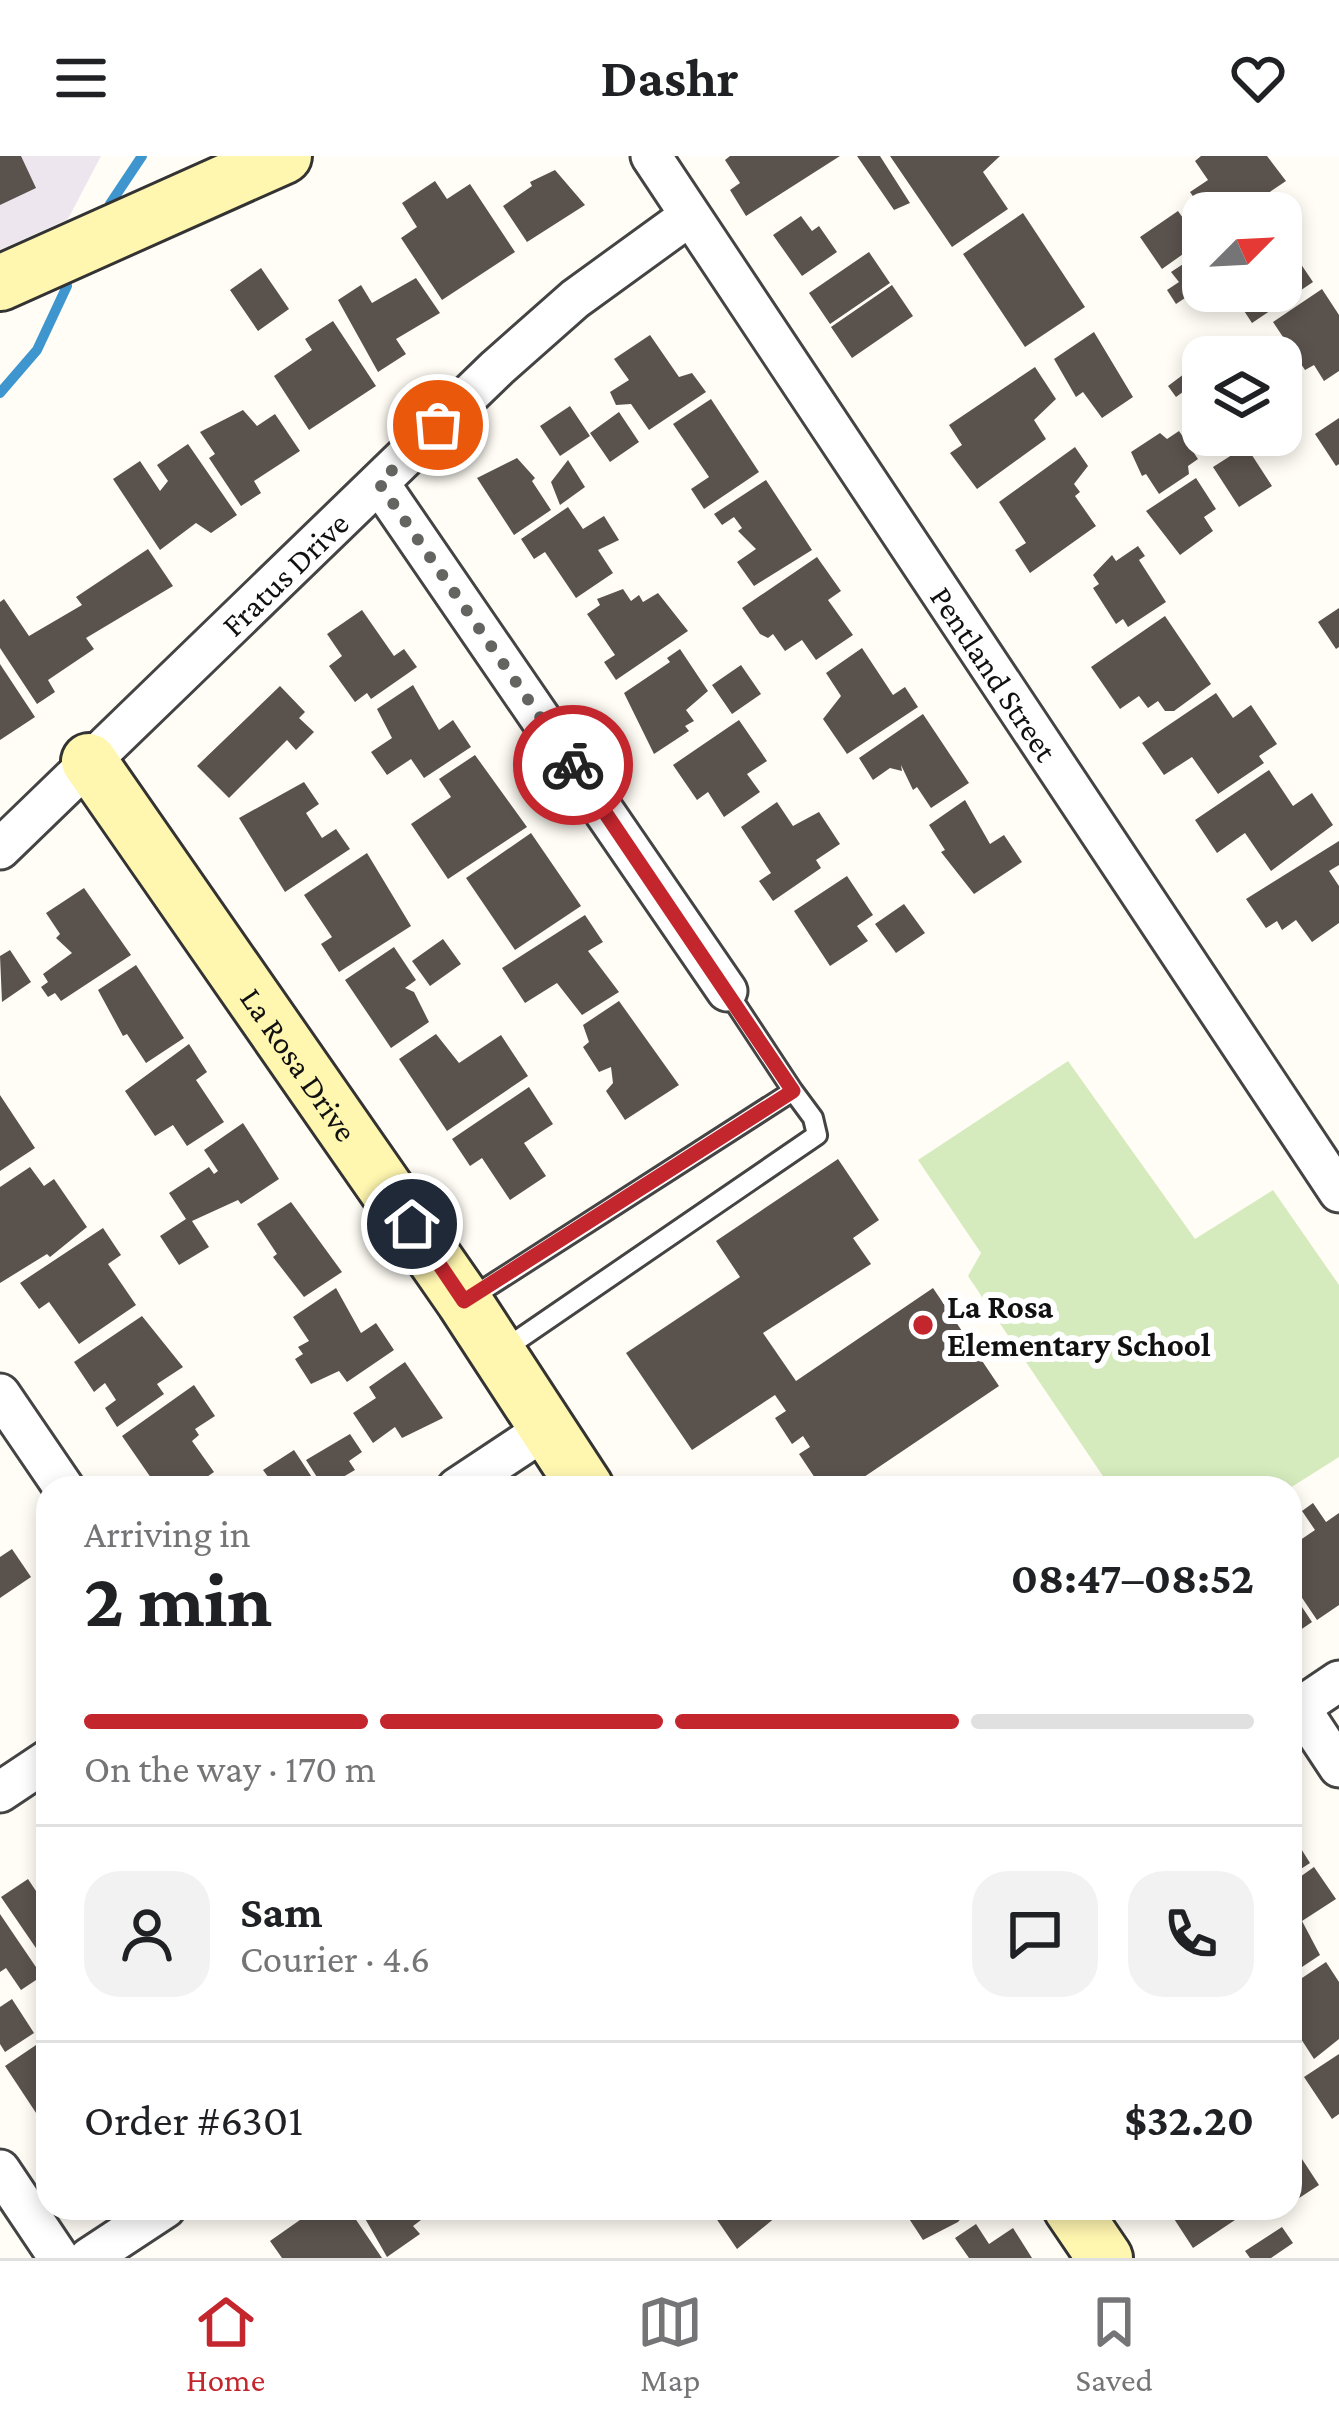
<!DOCTYPE html>
<meta charset="utf-8">
<style>
:root{--surface:#fff;--page:#f2f2f2;--text:#202124;--muted:#757577;--line:#e0e0e0;--accent:#c4262e}
body{margin:0;font-family:"Crimson Pro",serif;background:var(--page);color:var(--text);height:100vh;display:flex;flex-direction:column;font-size:45px;white-space:nowrap}
*{box-sizing:border-box;margin:0}
p{font-size:39px;color:var(--muted)}
.icon{flex:none;width:66px;height:66px;fill:none;stroke:currentColor;stroke-width:2;stroke-linecap:round;stroke-linejoin:round}
.map{position:relative;flex:1;overflow:hidden}
.side{position:absolute;left:36px;top:1320px;width:1266px;height:744px;display:flex;flex-direction:column;background:var(--surface);border-radius:36px;box-shadow:0 6px 18px #0003}
.side>*{flex:none}
.needle{width:78px;rotate:66deg}
.fabs{position:absolute;left:1182px;top:36px;display:grid;gap:24px}
.fabs a{display:grid;place-items:center;width:120px;height:120px;border-radius:24px;background:var(--surface);box-shadow:0 6px 18px #0003;font-size:60px}
.pin{position:absolute;display:grid;place-items:center;width:102px;height:102px;color:#fff;margin:-51px;border:6px solid #fff;border-radius:50%;box-shadow:0 3px 12px #0007}
.courier{position:absolute;display:grid;place-items:center;width:120px;height:120px;margin:-60px;border:9px solid #c4262e;border-radius:50%;background:#fff;color:#222;box-shadow:0 3px 15px #0007}
.summary em{font-style:normal;font-weight:700}
.summary div{display:flex;flex-direction:column-reverse}
.summary{display:flex;align-items:center;justify-content:space-between;height:204px;padding:0 48px}
h1{font-size:78px;font-weight:700;line-height:90px}
.bar{display:grid;grid-template-columns:repeat(4,1fr);gap:18px 12px;align-content:center;height:144px;padding:0 48px}
.bar i{height:15px;border-radius:9px;background:var(--line)}
.bar .current{background:var(--accent)}
.bar p{grid-column:span 4}
.line{display:flex;align-items:center;gap:30px;padding:0 48px;border-top:3px solid var(--line)}
.line div{flex:1}
.round{display:grid;place-items:center;flex:none;width:126px;height:126px;border-radius:36px;background:var(--page)}
header{display:flex;justify-content:space-between;align-items:center;height:156px;padding:0 48px;background:var(--surface);font-size:54px;font-weight:700}
.menu{display:flex;justify-content:space-around;align-items:center;height:168px;border-top:3px solid var(--line);background:var(--surface);font-size:33px;color:var(--muted)}
.menu a{display:grid;justify-items:center;gap:6px}
.menu .current{color:var(--accent)}
.map>svg:first-child{display:block}
.industrial{fill:#eee6ef}
.green{fill:#d5ebbd}
.lines{fill:none;stroke-linecap:round;stroke-linejoin:round}
.stream{stroke:#3f96cf;stroke-width:10}
.building{fill:#5a524d}
.lane-casing{stroke:#444;stroke-width:24}
.street-casing{stroke:#444;stroke-width:45}
.secondary-casing{stroke:#333;stroke-width:60}
.lane{stroke:#fff;stroke-width:18}
.street{stroke:#fff;stroke-width:39}
.secondary{stroke:#fff6b0;stroke-width:54}
.tree{fill:#8dad7f}
.done{stroke:#646461;stroke-width:12;stroke-dasharray:0 21.6}
.route{stroke:#c4262e;stroke-width:15}
.poi-dot{fill:#c4262e;stroke:#fff;stroke-width:4.5}
.labels{text-anchor:middle;dominant-baseline:central;stroke-width:12;stroke-linejoin:round;paint-order:stroke}
.street-label{font-size:33px;fill:#111;stroke:#fff}
.poi-label{font-size:33px;font-weight:bold;fill:#111;stroke:#fff;text-anchor:start}
</style>
<header><svg class="icon" aria-label="menu" viewBox="0 0 24 24"><path d="M4 6h16M4 12h16M4 18h16"/></svg>Dashr<svg class="icon" aria-label="heart" viewBox="0 0 24 24"><path d="M12 20l-8-8c-3-5 5-10 8-4 3-6 11-1 8 4z"/></svg></header>
<div class="map">
<svg width="1339" height="2102" viewBox="0 0 1339 2102">
<rect width="100%" height="100%" fill="#fffdf5"/>
<path class="industrial" d="M 0,0 L 101,0 L 68,63 L 0,94 Z"/>
<path class="green" d="M 1068,905 L 1195,1083 L 1273,1034 L 1339,1129 L 1339,1301 L 1290,1332 L 1111,1332 L 968,1120 L 981,1097 L 918,1004 Z"/>
<g class="lines">
<path class="stream" d="M 110,48 L 142,0
M 0,237 L 37,194 L 67,130"/>
</g>
<path class="building" d="M 0,0 L 21,0 L 36,32 L 0,49 Z
M 730,0 L 840,0 L 746,60 L 730,34 L 740,27 L 725,4 Z
M 857,0 L 880,0 L 910,47 L 894,54 Z
M 890,0 L 1000,0 L 983,16 L 1008,53 L 952,91 Z
M 1201,0 L 1267,0 L 1286,25 L 1240,56 L 1203,57 L 1194,71 L 1183,55 L 1197,46 L 1190,36 L 1208,24 L 1195,5 Z
M 555,14 L 585,49 L 527,86 L 503,50 L 532,30 L 530,26 Z
M 435,25 L 447,43 L 470,28 L 515,96 L 442,144 L 401,82 L 417,71 L 402,47 Z
M 1178,55 L 1200,86 L 1162,113 L 1140,81 Z
M 1023,57 L 1085,151 L 1025,191 L 963,98 Z
M 801,60 L 812,75 L 819,70 L 837,96 L 802,120 L 773,79 Z
M 1292,95 L 1313,126 L 1252,167 L 1231,135 L 1281,135 L 1281,99 Z
M 869,96 L 890,127 L 830,168 L 809,137 Z
M 1197,99 L 1203,130 L 1176,148 L 1167,134 L 1179,126 L 1171,116 Z
M 261,112 L 289,153 L 258,175 L 230,134 Z
M 416,122 L 440,157 L 396,183 L 406,198 L 378,216 L 338,144 L 361,129 L 372,147 Z
M 892,129 L 913,160 L 852,202 L 831,171 Z
M 1322,133 L 1339,159 L 1339,215 L 1324,225 L 1314,209 L 1305,214 L 1273,166 Z
M 333,165 L 376,230 L 309,274 L 274,220 L 312,194 L 305,183 Z
M 1094,176 L 1133,241 L 1102,262 L 1083,236 L 1076,241 L 1054,203 Z
M 650,179 L 679,221 L 692,217 L 706,236 L 649,274 L 631,248 L 616,249 L 610,236 L 629,224 L 614,203 Z
M 1200,206 L 1203,245 L 1198,248 L 1187,233 L 1176,241 L 1168,230 Z
M 1035,211 L 1056,243 L 1034,264 L 1046,283 L 977,333 L 950,297 L 962,289 L 949,269 Z
M 711,243 L 759,316 L 704,353 L 691,333 L 709,321 L 673,268 Z
M 570,250 L 590,280 L 560,300 L 540,270 Z
M 243,254 L 257,270 L 275,258 L 300,295 L 254,325 L 261,337 L 241,350 L 209,302 L 215,298 L 200,276 Z
M 619,256 L 639,286 L 610,306 L 590,277 Z
M 1339,262 L 1339,308 L 1336,310 L 1315,278 Z
M 1179,275 L 1198,303 L 1188,310 L 1189,318 L 1159,338 L 1146,318 L 1142,320 L 1131,296 L 1160,277 L 1167,283 Z
M 188,288 L 237,359 L 211,377 L 196,367 L 160,394 L 113,323 L 140,305 L 160,335 L 168,325 L 157,309 Z
M 1246,290 L 1272,330 L 1239,351 L 1213,311 Z
M 1075,291 L 1088,310 L 1074,328 L 1080,336 L 1075,340 L 1096,370 L 1030,417 L 1015,394 L 1026,387 L 999,346 Z
M 517,302 L 535,322 L 532,325 L 551,354 L 514,379 L 477,322 Z
M 568,304 L 585,331 L 560,349 L 551,326 Z
M 1196,322 L 1216,353 L 1204,361 L 1213,375 L 1180,399 L 1146,355 Z
M 766,324 L 812,394 L 754,430 L 737,406 L 756,393 L 738,375 L 742,372 L 734,361 L 722,369 L 714,358 Z
M 568,351 L 583,373 L 604,360 L 619,384 L 598,394 L 613,417 L 576,442 L 545,396 L 534,403 L 521,383 Z
M 1138,390 L 1145,400 L 1139,404 L 1166,446 L 1128,471 L 1123,463 L 1116,468 L 1093,432 L 1099,428 L 1093,419 L 1112,399 L 1116,405 Z
M 148,393 L 173,430 L 86,482 L 94,493 L 48,524 L 55,536 L 37,548 L 0,492 L 0,446 L 4,443 L 29,480 L 82,449 L 76,441 Z
M 817,401 L 841,435 L 828,444 L 853,479 L 816,504 L 802,484 L 785,495 L 773,478 L 768,482 L 760,478 L 742,452 Z
M 623,433 L 631,445 L 639,439 L 643,446 L 658,437 L 688,475 L 616,524 L 604,506 L 615,499 L 587,458 L 600,449 L 597,443 Z
M 1339,452 L 1339,491 L 1336,493 L 1318,466 Z
M 362,454 L 394,500 L 404,493 L 417,511 L 371,543 L 367,537 L 355,546 L 329,510 L 342,500 L 327,478 Z
M 1165,460 L 1211,528 L 1174,555 L 1165,555 L 1158,545 L 1148,552 L 1139,540 L 1120,553 L 1091,511 Z
M 862,492 L 893,539 L 905,531 L 918,551 L 847,598 L 823,563 L 841,540 L 826,517 Z
M 680,493 L 708,535 L 686,554 L 694,565 L 685,570 L 689,575 L 654,598 L 624,537 L 670,506 L 667,502 Z
M 0,508 L 35,561 L 0,584 Z
M 741,509 L 761,538 L 732,558 L 712,529 Z
M 413,529 L 439,574 L 453,564 L 471,591 L 424,622 L 411,603 L 387,619 L 371,596 L 392,582 L 377,553 Z
M 280,530 L 305,556 L 299,562 L 314,576 L 296,594 L 287,584 L 229,642 L 197,610 Z
M 1216,537 L 1233,562 L 1251,549 L 1277,588 L 1259,600 L 1264,607 L 1218,638 L 1192,601 L 1164,619 L 1142,587 Z
M 923,558 L 969,627 L 931,652 L 917,631 L 913,634 L 901,609 L 902,615 L 890,612 L 873,624 L 859,602 Z
M 739,564 L 767,605 L 747,618 L 760,636 L 724,661 L 708,636 L 697,644 L 673,609 Z
M 475,599 L 527,671 L 448,723 L 411,668 L 451,641 L 439,623 Z
M 1269,614 L 1293,650 L 1312,637 L 1333,669 L 1271,715 L 1245,677 L 1217,697 L 1195,664 Z
M 304,626 L 319,648 L 306,657 L 322,682 L 336,673 L 350,693 L 285,736 L 239,662 Z
M 965,644 L 990,688 L 1004,679 L 1022,706 L 974,738 L 941,696 L 945,694 L 929,669 Z
M 777,646 L 793,670 L 819,656 L 840,688 L 816,704 L 821,712 L 773,745 L 759,725 L 771,717 L 741,671 Z
M 531,677 L 581,750 L 515,794 L 466,722 Z
M 1339,685 L 1339,709 L 1329,715 L 1339,730 L 1339,767 L 1312,786 L 1296,764 L 1282,774 L 1277,765 L 1266,772 L 1246,743 Z
M 367,697 L 411,770 L 339,816 L 321,788 L 332,781 L 304,739 Z
M 847,720 L 873,759 L 857,770 L 868,785 L 830,810 L 794,755 Z
M 84,732 L 131,799 L 61,845 L 55,837 L 48,841 L 41,831 L 48,826 L 43,818 L 72,797 L 56,782 L 60,778 L 46,757 Z
M 904,748 L 925,777 L 896,797 L 875,768 Z
M 585,759 L 603,786 L 588,795 L 619,836 L 582,859 L 557,827 L 525,847 L 502,812 Z
M 443,783 L 461,808 L 430,830 L 412,805 Z
M 394,791 L 416,824 L 405,832 L 414,836 L 429,866 L 391,892 L 345,824 Z
M 10,794 L 31,826 L 2,846 L 0,800 Z
M 136,809 L 184,882 L 146,907 L 127,878 L 123,880 L 98,834 Z
M 619,845 L 679,929 L 625,964 L 606,935 L 613,927 L 611,911 L 599,916 L 583,891 L 589,886 L 583,869 Z
M 436,878 L 459,907 L 501,879 L 528,920 L 447,975 L 399,903 Z
M 189,888 L 207,916 L 196,924 L 224,966 L 187,990 L 173,969 L 155,980 L 125,935 Z
M 529,931 L 553,968 L 524,987 L 546,1020 L 510,1044 L 482,1002 L 470,1010 L 452,983 Z
M 0,939 L 35,992 L 0,1015 Z
M 243,967 L 279,1023 L 241,1048 L 238,1044 L 192,1065 L 209,1091 L 179,1109 L 160,1080 L 186,1063 L 169,1037 L 209,1011 L 214,1018 L 218,1015 L 204,994 Z
M 838,1003 L 879,1064 L 853,1082 L 871,1108 L 763,1177 L 796,1225 L 933,1132 L 999,1230 L 861,1323 L 867,1332 L 837,1332 L 830,1321 L 819,1328 L 799,1298 L 810,1291 L 803,1280 L 792,1288 L 775,1262 L 786,1255 L 775,1239 L 692,1294 L 626,1197 L 740,1121 L 716,1085 Z
M 30,1011 L 44,1030 L 54,1023 L 87,1071 L 50,1101 L 47,1098 L 0,1127 L 0,1031 Z
M 291,1046 L 342,1116 L 304,1141 L 273,1101 L 277,1098 L 257,1068 Z
M 103,1072 L 121,1099 L 108,1108 L 136,1149 L 79,1188 L 49,1146 L 39,1153 L 20,1127 Z
M 336,1132 L 361,1177 L 376,1167 L 394,1194 L 347,1226 L 339,1215 L 311,1228 L 295,1203 L 303,1198 L 298,1191 L 309,1185 L 293,1161 Z
M 142,1160 L 183,1211 L 157,1228 L 164,1238 L 117,1271 L 105,1252 L 116,1244 L 105,1227 L 94,1236 L 74,1206 Z
M 405,1206 L 443,1262 L 402,1282 L 395,1271 L 373,1287 L 353,1257 L 376,1242 L 369,1231 Z
M 194,1229 L 215,1260 L 195,1273 L 199,1279 L 192,1285 L 214,1316 L 191,1332 L 158,1332 L 122,1280 Z
M 350,1278 L 362,1296 L 349,1305 L 355,1314 L 324,1332 L 306,1304 Z
M 294,1294 L 319,1332 L 276,1332 L 263,1314 Z
M 1313,1347 L 1326,1366 L 1339,1357 L 1339,1449 L 1317,1464 L 1290,1424 L 1290,1391 L 1315,1374 L 1302,1355 Z
M 12,1393 L 31,1421 L 0,1442 L 0,1401 Z
M 1290,1433 L 1312,1466 L 1290,1481 Z
M 1290,1675 L 1310,1707 L 1290,1720 Z
M 1314,1711 L 1336,1743 L 1302,1765 L 1320,1799 L 1290,1819 L 1290,1728 Z
M 28,1723 L 38,1738 L 48,1731 L 48,1789 L 38,1795 L 1,1741 Z
M 0,1758 L 42,1820 L 21,1834 L 6,1812 L 0,1816 Z
M 1326,1806 L 1339,1826 L 1339,1883 L 1314,1903 L 1290,1866 L 1290,1830 Z
M 12,1843 L 34,1877 L 5,1896 L 0,1888 L 0,1851 Z
M 42,1885 L 48,1893 L 48,1975 L 5,1910 Z
M 1339,1898 L 1339,1958 L 1332,1963 L 1304,1921 Z
M 1300,2000 L 1319,2029 L 1290,2048 L 1290,2006 Z
M 317,2052 L 348,2052 L 382,2102 L 282,2102 L 270,2085 Z
M 359,2052 L 420,2052 L 421,2064 L 413,2070 L 420,2078 L 387,2101 Z
M 709,2052 L 805,2052 L 787,2064 L 782,2056 L 737,2093 Z
M 909,2052 L 970,2052 L 958,2066 L 923,2084 L 904,2055 Z
M 1167,2052 L 1253,2052 L 1193,2092 Z
M 976,2068 L 989,2088 L 1013,2072 L 1032,2102 L 969,2102 L 955,2082 Z
M 1282,2071 L 1293,2087 L 1271,2102 L 1250,2102 L 1245,2095 Z"/>
<g class="lines">
<defs>
<path id="lane" d="M 469,1143 L 793,935 L 727,835
M 503,1194 L 817,979 L 813,962 L 793,935"/>
<g id="street">
<path id="s1" d="M 651,0 L 1339,1036"/>
<path d="M 379,327 L 727,835"/>
<path id="s2" d="M 0,693 L 497,212 L 575,143 L 688,61"/>
<path d="M 0,1238 L 64,1332"/>
<path d="M 457,1332 L 546,1273"/>
<path d="M 1300,1552 L 1339,1611"/>
<path d="M 1290,1558 L 1339,1525"/>
<path d="M 0,1636 L 48,1604"/>
<path d="M 0,2014 L 59,2102"/>
<path d="M 89,2102 L 165,2052"/>
</g>
<g id="secondary">
<path d="M 0,127 L 284,0"/>
<path id="s3" d="M 89,605 L 464,1145 L 586,1332"/>
<path d="M 1071,2052 L 1105,2102"/>
</g>
</defs>
<use href="#lane" class="lane-casing"/>
<use href="#street" class="street-casing"/>
<use href="#secondary" class="secondary-casing"/>
<use href="#lane" class="lane"/>
<use href="#street" class="street"/>
<use href="#secondary" class="secondary"/>
</g>
<circle class="tree" cx="543" cy="628" r="12"/>
<g class="lines">
<path class="done" d="M 438,269 L 379,327 L 573,609"/>
<path class="route" d="M 412,1068 L 464,1145 L 793,935 L 573,609"/>
</g>
<circle class="poi-dot" cx="923" cy="1169" r="12"/>
<g class="labels">
<g class="street-label">
<text stroke="none"><textPath href="#s2" startOffset="396">Fratus Drive</textPath></text>
<text stroke="none"><textPath href="#s1" startOffset="621">Pentland Street</textPath></text>
<text stroke="none"><textPath href="#s3" startOffset="369">La Rosa Drive</textPath></text>
</g>
<g class="poi-label">
<text x="947" y="1150">La Rosa<tspan x="947" dy="38">Elementary School</tspan></text>
</g>
</g>
</svg>
<div class="fabs">
<a><svg class="needle" viewBox="-14 -14 28 28"><path d="M0-13l5 13h-10z" fill="#e53935"/><path d="M0 13l5-13h-10z" fill="#757577"/></svg></a>
<a><svg class="icon" aria-label="layers" viewBox="0 0 24 24"><path d="M12 4l9 5-9 5-9-5zM3 14l9 5 9-5"/></svg></a>
</div>
<div class="pin" style="left:438px;top:269px;background:#ea580c"><svg class="icon" aria-label="bag" viewBox="0 0 24 24"><path d="M5 8h14l-1 12H6zM9 8a3 3 0 0 1 6 0"/></svg></div>
<div class="pin" style="left:412px;top:1068px;background:#1f2937"><svg class="icon" aria-label="home" viewBox="0 0 24 24"><path d="M3 11l9-7 9 7M6 9v11h12V9"/></svg></div>
<div class="courier" style="left:573px;top:609px"><svg class="icon" aria-label="bike" viewBox="0 0 24 24"><circle cx="6" cy="16" r="4"/><circle cx="18" cy="16" r="4"/><path d="M6 16l4-8h5l3 8M10 8l3 8H6M13 5h3"/></svg></div>
<section class="side">
<div class="summary"><div><h1>2 min</h1><p>Arriving in</p></div><em>08:47–08:52</em></div>
<div class="bar"><i class="current"></i><i class="current"></i><i class="current"></i><i></i><p>On the way · 170 m</p></div>
<div class="line" style="height:216px"><a class="round"><svg class="icon" aria-label="person" viewBox="0 0 24 24"><circle cx="12" cy="8" r="4"/><path d="M4 21q1-7 8-7t8 7"/></svg></a><div><b>Sam</b><p>Courier · 4.6</p></div><a class="round"><svg class="icon" aria-label="chat" viewBox="0 0 24 24"><path d="M4 5h16v11H9l-5 4z"/></svg></a><a class="round"><svg class="icon" aria-label="phone" viewBox="0 0 24 24"><path d="M5 4h4l2 5-3 2q2 4 5 5l2-3 5 2v4C11 20 4 13 5 4z"/></svg></a></div>
<div class="line" style="height:156px"><div>Order #6301</div><b>$32.20</b></div>
</section>
</div>
<nav class="menu">
<a class="current"><svg class="icon" aria-label="home" viewBox="0 0 24 24"><path d="M3 11l9-7 9 7M6 9v11h12V9"/></svg>Home</a>
<a><svg class="icon" aria-label="map" viewBox="0 0 24 24"><path d="M3 6l6-2 6 2 6-2v14l-6 2-6-2-6 2zM9 4v14M15 6v14"/></svg>Map</a>
<a><svg class="icon" aria-label="saved" viewBox="0 0 24 24"><path d="M7 4h10v16l-5-4-5 4z"/></svg>Saved</a>
</nav>
